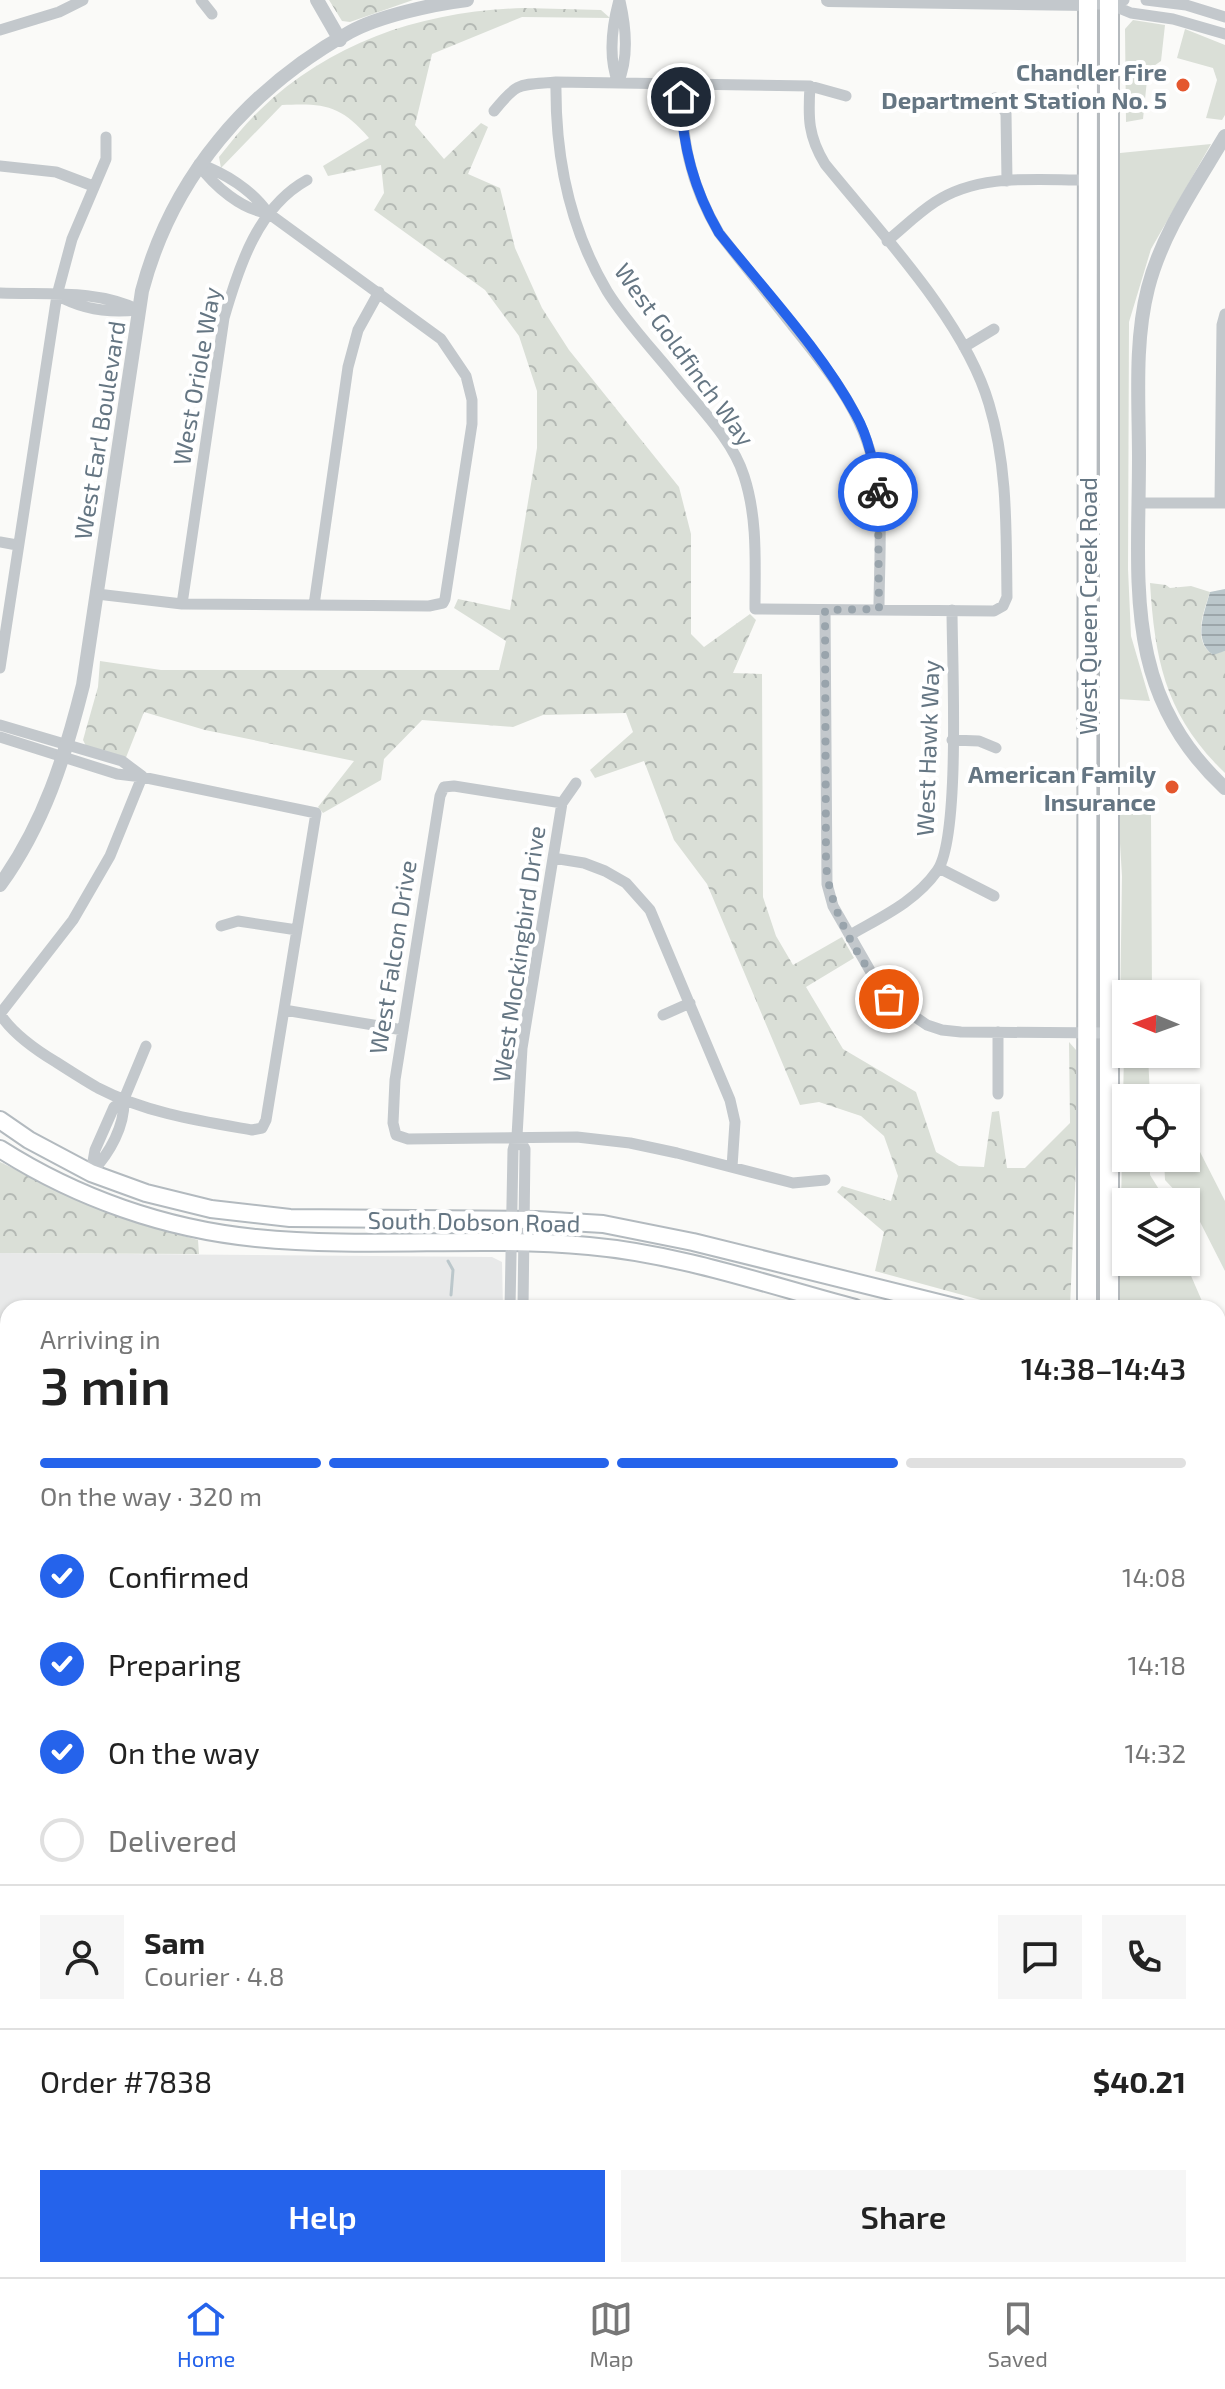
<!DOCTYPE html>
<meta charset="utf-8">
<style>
:root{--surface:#fff;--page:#f6f6f6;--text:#222;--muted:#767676;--line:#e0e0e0;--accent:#2563eb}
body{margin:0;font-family:"Exo 2",sans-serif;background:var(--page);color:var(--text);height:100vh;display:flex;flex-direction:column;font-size:30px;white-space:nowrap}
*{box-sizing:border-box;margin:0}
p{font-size:26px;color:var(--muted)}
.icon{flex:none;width:44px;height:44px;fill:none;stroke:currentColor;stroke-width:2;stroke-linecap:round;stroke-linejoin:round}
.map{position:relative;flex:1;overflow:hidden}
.drawer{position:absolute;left:0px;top:1300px;width:1226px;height:978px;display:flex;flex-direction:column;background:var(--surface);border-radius:24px 24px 0 0;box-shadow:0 2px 6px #0004}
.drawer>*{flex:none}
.needle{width:52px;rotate:271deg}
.tools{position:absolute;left:1112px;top:980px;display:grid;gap:16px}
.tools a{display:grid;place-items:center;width:88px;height:88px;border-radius:0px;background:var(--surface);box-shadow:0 2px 6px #0004;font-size:40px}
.pin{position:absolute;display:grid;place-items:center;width:68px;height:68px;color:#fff;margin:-34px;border:4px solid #fff;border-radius:50%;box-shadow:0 2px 8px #0007}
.courier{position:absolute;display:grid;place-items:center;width:80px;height:80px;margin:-40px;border:6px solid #2563eb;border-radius:50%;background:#fff;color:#222;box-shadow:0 2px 10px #0007}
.headline em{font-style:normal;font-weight:600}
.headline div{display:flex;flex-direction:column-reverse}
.headline{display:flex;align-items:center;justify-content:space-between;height:136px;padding:0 40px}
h1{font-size:52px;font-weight:600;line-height:60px}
.bar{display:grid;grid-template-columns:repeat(4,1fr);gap:12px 8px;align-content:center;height:96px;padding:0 40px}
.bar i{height:10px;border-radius:6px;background:var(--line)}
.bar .current{background:var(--accent)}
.bar p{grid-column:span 4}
.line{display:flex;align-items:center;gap:20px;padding:0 40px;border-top:2px solid var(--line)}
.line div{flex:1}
.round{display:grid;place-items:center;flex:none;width:84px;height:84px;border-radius:0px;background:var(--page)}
ol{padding:0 40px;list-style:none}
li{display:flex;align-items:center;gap:24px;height:88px}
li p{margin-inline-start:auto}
li .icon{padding:8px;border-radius:50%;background:var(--accent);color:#fff;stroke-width:4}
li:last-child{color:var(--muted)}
li i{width:44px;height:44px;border:4px solid var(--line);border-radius:50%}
.cta{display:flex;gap:16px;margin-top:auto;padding:16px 40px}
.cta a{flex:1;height:92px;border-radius:0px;background:var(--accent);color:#fff;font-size:32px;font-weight:600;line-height:92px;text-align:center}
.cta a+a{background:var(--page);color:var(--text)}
.tabs{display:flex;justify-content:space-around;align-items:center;height:112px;border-top:2px solid var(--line);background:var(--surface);font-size:22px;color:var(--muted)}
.tabs a{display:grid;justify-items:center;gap:4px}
.tabs .current{color:var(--accent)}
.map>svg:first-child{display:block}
.built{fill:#e8e9e9}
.grass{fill:#dadfd7}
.park{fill:url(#park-crowns)}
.water{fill:url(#water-rules)}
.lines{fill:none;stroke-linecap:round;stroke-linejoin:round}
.stream{stroke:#bbc7cb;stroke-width:3}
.secondary-casing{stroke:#b3babf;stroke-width:20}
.primary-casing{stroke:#b5babe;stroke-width:22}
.minor{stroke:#c3c8cc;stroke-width:11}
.tertiary{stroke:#c3c8cc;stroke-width:14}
.secondary{stroke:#fff;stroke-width:16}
.primary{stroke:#fff;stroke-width:18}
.done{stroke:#99a4ac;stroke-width:8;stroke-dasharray:0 14.4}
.route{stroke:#2563eb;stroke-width:10}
.poi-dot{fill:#e4572e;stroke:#fff;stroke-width:3}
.labels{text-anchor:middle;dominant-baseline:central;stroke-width:8;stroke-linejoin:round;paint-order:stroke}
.poi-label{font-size:24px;font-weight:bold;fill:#657683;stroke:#fff;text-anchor:end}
.street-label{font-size:24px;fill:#657683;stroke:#fff}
</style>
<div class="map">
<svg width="1225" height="2277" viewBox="0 0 1225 2277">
<defs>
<pattern id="park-crowns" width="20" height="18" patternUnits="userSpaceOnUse" patternTransform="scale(2)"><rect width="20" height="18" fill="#dadfd7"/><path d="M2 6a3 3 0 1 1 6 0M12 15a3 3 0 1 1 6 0" fill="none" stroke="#b4b9b4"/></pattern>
<pattern id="water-rules" width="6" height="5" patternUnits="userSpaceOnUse" patternTransform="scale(2)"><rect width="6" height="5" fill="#bbc7cb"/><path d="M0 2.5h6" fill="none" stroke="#9ca6aa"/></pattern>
</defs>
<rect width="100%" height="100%" fill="#fafaf8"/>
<path class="built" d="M 0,1253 L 492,1257 L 502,1262 L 503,1308 L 8,1308 L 8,2270 L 508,2270 L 508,2277 L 0,2277 Z
M 1218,1416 L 1225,1419 L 1225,1573 L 1220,1573 L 1218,1576 Z
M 1218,1817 L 1225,1817 L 1225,2059 L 1218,2060 Z"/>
<path class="grass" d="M 1133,20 L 1165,25 L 1161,61 L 1148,70 L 1143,119 L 1126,122 L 1125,29 Z
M 1185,29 L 1225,45 L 1225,115 L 1222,120 L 1206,118 L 1217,80 L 1213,68 L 1177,58 Z
M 1211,144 L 1151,249 L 1129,322 L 1128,569 L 1131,636 L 1150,701 L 1118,699 L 1120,153 Z
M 1128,800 L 1132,800 L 1133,815 L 1151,814 L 1152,994 L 1126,994 L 1126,1018 L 1120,1011 L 1122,876 L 1118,811 Z
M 1126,1051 L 1126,1054 L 1148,1054 L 1150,1098 L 1126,1098 L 1126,1158 L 1150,1158 L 1150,1175 L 1167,1202 L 1126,1202 L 1126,1262 L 1185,1262 L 1205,1308 L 1119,1308 L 1124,1052 Z
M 1186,1114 L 1197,1146 L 1225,1201 L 1225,1271 L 1195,1212 L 1165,1180 L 1164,1158 L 1186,1158 Z"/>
<path class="park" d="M 329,0 L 413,0 L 350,22 L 342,21 Z
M 524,8 L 601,10 L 610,18 L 522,17 L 432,54 L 415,125 L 444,159 L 481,123 L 488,127 L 468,174 L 500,188 L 515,248 L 542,308 L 569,350 L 679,487 L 691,534 L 691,634 L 704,647 L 750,614 L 756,620 L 733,673 L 762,674 L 763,897 L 776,936 L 793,965 L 842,937 L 854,958 L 806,987 L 843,1049 L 916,1092 L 936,1152 L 959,1166 L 984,1167 L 992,1112 L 999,1111 L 1007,1168 L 1025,1168 L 1070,1123 L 1069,1042 L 1076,1050 L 1076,1165 L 1070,1308 L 1010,1308 L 875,1271 L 884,1232 L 837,1192 L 842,1186 L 891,1201 L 898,1176 L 884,1136 L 861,1116 L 819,1102 L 800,1105 L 707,884 L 674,840 L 644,761 L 595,778 L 590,770 L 633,732 L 626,713 L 543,715 L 513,727 L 422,720 L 384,759 L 381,780 L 323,813 L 318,807 L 354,761 L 205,730 L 144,712 L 125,760 L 86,746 L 83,740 L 98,687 L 100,661 L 161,670 L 499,670 L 506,641 L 454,608 L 458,599 L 510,610 L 537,448 L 537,391 L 519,336 L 485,290 L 374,210 L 384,193 L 381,165 L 328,176 L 323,166 L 369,138 C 341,105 324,103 282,105 L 221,168 L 219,157 C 232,141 245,124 260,110 C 333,40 425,11 524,8 Z
M 1150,583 L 1166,585 L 1170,588 L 1191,586 L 1210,592 C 1204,611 1192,640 1212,654 L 1225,651 L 1225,773 C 1166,716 1155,662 1150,583 Z
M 0,1162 L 78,1200 L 147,1226 L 198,1240 L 199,1254 L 0,1253 Z"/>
<path class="water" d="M 1225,589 L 1225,651 L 1213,655 C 1192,640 1205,611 1210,592 Z"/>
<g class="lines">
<path class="stream" d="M 448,1261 L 453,1270 L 451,1295"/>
<defs>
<path id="secondary" d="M 0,1120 L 29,1140 L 91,1173 L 146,1193 L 211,1209 L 290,1218 L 536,1220 L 603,1224 L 693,1242 L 959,1308
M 0,1149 C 77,1198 165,1229 256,1238 C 367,1249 479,1236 589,1246 C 680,1254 768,1285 855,1308
M 1218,1374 L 1225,1376
M 1218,1403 L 1225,1406"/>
<path id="primary" d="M 1087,1308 L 1088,0
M 1109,1308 L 1109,0
M 1087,2277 L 1087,2270
M 1110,2277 L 1110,2270"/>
</defs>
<use href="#secondary" class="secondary-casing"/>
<use href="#primary" class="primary-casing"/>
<path class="minor" d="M 201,0 L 212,14
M 1146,0 L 1186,5 L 1225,17
M 1088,4 L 1109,4 L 1124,0
M 1109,4 L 1131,13 L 1173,19 L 1225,34
M 0,30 L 59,12 L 83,0
M 556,82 C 555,155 569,227 607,291 C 626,322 656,353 679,382 C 702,410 733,441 744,476 C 758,519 755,564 755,609 L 994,611 L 1003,606 L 1007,597 C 1006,531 1008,467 989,404 C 965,321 880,232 825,164 C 808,136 808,118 810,86
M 681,82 C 682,140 689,182 719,233 C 743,264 768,294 792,325 C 827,368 863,412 874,467 C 884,513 879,563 879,609
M 618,83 C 608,57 612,26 619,0
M 618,83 C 629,58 626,27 620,1
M 995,98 L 1006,113 L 1007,181
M 494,111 C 518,81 520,85 556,82 L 810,86 L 846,96
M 199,165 C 214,186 242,210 268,213
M 0,166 L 56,172 L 93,186
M 887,241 C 903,228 918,213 935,202 C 979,173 1036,180 1086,180
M 0,293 C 47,295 96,289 139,310
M 57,295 C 81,309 110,313 137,310
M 964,347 L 994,329
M 1139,503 L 1225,503
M 1220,503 L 1222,325 L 1225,314
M 0,542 L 17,545
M 97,594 L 182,604 L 429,606 L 443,603 L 445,599 L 472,424 L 472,400 L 466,376 L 441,339 L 268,213 C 252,190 225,173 199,164
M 182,604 L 224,318 C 239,266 258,207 307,180
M 314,605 L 348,367 L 358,330 L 379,292
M 825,610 L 827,884 L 833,906 L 876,981 L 889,999 L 927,1025 L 942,1030 L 961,1032 L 1109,1033
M 0,668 L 57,295 L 72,239 L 106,159 L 106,137
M 0,725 L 122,761 L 142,776
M 0,737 L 117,774 L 142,777 L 316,813 L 266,1120 L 262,1128 L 252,1130 C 200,1121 146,1113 98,1088 C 84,1080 70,1071 56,1062 C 36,1050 13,1034 0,1014 L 73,920 L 110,856 L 142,777
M 952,740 L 979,741 L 996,748
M 562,803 L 454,786 L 444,787 L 440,796 L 395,1080 L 393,1123 L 396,1135 L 408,1139 L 577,1137 L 630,1143 L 677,1153 L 793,1183 L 825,1180
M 553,858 L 584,863 L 605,871 L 626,883 L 650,910 L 730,1100 L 735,1122 L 732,1167
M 939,868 L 994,896
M 221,926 L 238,921 L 297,930
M 850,935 C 881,917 915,902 937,871 C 961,838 952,659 952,610
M 284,1010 L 403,1030
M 663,1015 L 690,1003
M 998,1032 L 998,1094
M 517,1136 L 525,1149 L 523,1308
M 91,1173 L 95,1150 L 114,1107 L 124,1099 L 146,1046
M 91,1173 C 110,1153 125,1126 124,1099
M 510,1308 L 513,1150 L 517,1136 L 522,1048 L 562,803 L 576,783
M 0,1685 L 8,1686
M 0,1699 L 8,1700
M 1218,2066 L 1225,2065
M 0,2143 L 8,2143
M 1218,2150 L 1225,2148
M 200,2277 L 200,2270"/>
<path class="tertiary" d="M 317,0 L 340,40
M 828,0 L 1088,4
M 1225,136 C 1196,185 1162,233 1148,288 C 1134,343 1139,402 1139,458 C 1139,584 1122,693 1225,788
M 0,885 C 44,824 65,757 83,685 L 142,291 C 172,177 248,89 350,32 C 379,16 434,4 467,0"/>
<use href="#secondary" class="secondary"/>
<use href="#primary" class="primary"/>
</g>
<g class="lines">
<path class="done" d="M 878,492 L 879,609 L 825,610 L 826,863 C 829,913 860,959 889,999"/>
<path class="route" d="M 681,97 C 682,147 694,190 719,233 C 765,291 821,350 856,415 C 869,438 874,466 878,492"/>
</g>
<g class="poi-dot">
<circle cx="1183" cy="85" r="8"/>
<circle cx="1172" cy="787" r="8"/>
</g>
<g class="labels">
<g class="poi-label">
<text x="1167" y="71">Chandler Fire<tspan x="1167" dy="28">Department Station No. 5</tspan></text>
<text x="1156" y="773">American Family<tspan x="1156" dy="28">Insurance</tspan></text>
</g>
<g class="street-label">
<text transform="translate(685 354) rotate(54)">West Goldfinch Way</text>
<text transform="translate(196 376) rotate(-80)">West Oriole Way</text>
<text transform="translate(99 430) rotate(-81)">West Earl Boulevard</text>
<text transform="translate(1087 606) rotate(-90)">West Queen Creek Road</text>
<text transform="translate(927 748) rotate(-88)">West Hawk Way</text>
<text transform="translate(518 954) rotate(-82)">West Mockingbird Drive</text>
<text transform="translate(392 957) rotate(-81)">West Falcon Drive</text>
<text transform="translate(474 1221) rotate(1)">South Dobson Road</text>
</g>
</g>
</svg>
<div class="tools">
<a><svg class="needle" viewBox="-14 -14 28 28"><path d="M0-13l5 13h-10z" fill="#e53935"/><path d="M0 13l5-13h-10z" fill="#767676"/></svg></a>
<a><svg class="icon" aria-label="locate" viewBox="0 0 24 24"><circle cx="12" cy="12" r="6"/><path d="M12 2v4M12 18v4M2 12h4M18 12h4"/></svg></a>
<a><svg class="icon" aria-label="layers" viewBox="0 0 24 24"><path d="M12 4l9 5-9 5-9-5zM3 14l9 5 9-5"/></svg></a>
</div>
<div class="pin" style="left:889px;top:999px;background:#ea580c"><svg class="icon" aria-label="bag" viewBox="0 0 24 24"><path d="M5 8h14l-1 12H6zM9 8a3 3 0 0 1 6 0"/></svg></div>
<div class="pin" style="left:681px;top:97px;background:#1f2937"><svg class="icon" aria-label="home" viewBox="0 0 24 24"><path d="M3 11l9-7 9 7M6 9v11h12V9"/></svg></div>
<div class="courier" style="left:878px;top:492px"><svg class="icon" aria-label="bike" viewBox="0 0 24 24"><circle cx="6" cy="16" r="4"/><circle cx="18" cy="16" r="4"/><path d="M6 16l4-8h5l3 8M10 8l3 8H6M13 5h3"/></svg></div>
<section class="drawer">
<div class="headline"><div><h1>3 min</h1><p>Arriving in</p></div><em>14:38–14:43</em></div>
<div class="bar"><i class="current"></i><i class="current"></i><i class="current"></i><i></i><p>On the way · 320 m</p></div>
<ol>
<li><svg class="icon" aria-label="check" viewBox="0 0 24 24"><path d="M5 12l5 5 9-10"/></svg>Confirmed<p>14:08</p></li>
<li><svg class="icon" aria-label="check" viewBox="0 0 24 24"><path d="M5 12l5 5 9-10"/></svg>Preparing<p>14:18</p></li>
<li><svg class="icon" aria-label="check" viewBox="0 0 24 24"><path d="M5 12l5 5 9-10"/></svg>On the way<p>14:32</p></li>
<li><i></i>Delivered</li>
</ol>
<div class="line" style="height:144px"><a class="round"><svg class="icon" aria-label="person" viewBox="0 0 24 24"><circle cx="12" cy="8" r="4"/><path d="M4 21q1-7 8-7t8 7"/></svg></a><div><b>Sam</b><p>Courier · 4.8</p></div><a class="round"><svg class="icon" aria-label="chat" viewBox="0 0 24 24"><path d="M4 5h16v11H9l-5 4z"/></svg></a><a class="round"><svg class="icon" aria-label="phone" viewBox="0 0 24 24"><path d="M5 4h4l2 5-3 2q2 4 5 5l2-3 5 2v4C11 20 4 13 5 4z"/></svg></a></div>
<div class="line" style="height:104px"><div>Order #7838</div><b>$40.21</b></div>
<div class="cta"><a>Help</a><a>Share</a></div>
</section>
</div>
<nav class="tabs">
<a class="current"><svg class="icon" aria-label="home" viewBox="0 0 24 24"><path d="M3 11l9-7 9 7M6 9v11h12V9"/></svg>Home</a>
<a><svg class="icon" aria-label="map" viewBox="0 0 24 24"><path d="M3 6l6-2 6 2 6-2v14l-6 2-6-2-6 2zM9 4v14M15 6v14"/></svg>Map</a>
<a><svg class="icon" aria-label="saved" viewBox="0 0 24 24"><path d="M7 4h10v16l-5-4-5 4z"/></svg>Saved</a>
</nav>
